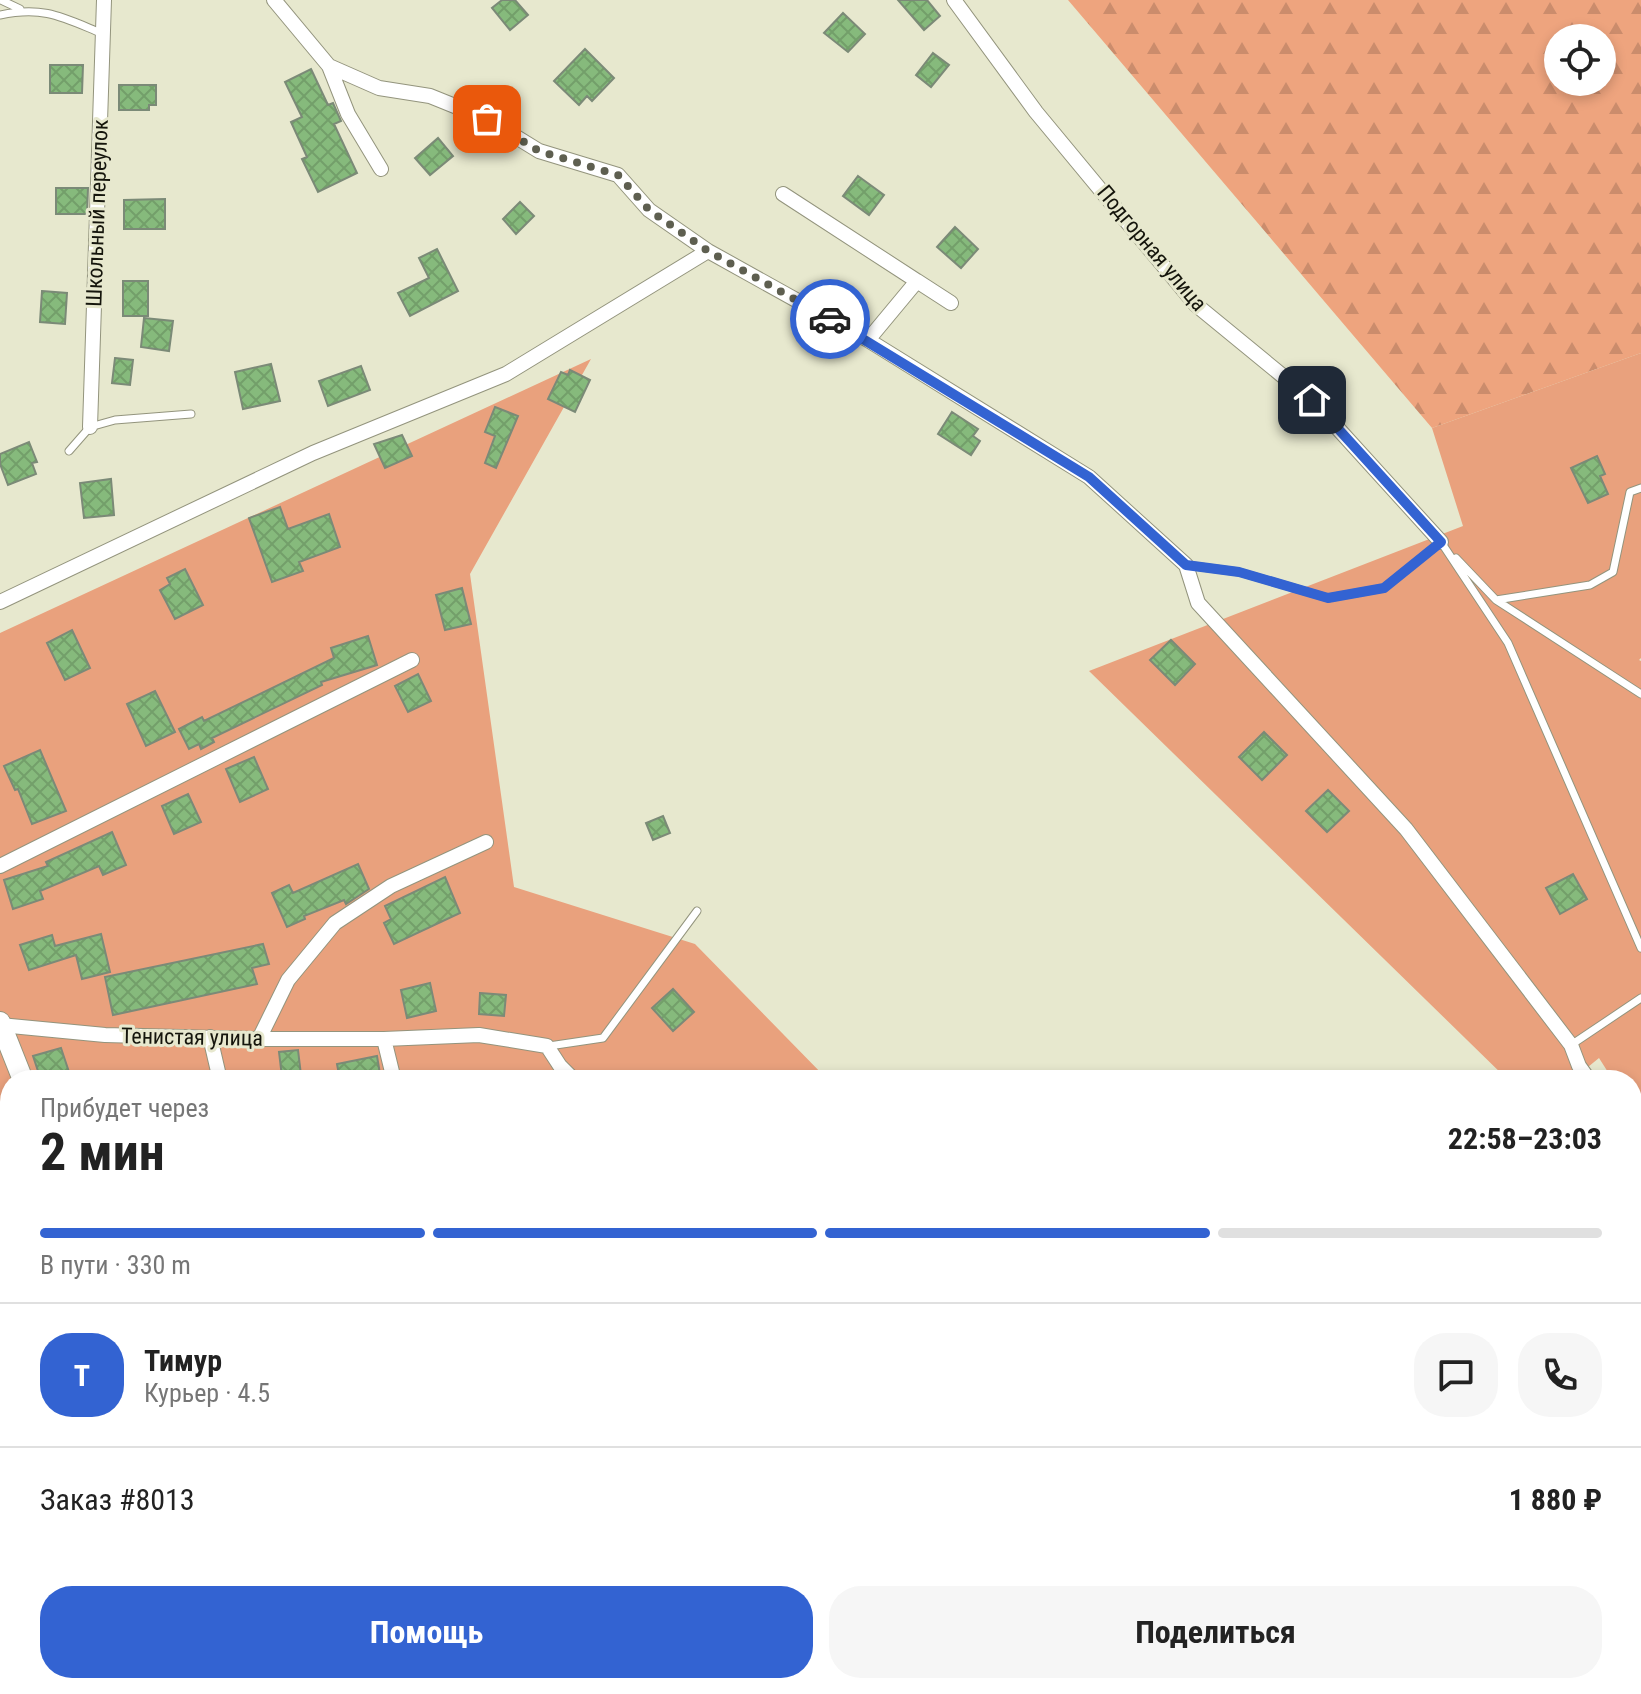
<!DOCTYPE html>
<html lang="ru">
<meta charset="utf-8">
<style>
:root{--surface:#fff;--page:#f6f6f6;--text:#222;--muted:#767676;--line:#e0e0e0;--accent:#3363d2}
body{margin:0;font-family:"Roboto Condensed",sans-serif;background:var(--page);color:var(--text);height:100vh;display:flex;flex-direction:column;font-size:30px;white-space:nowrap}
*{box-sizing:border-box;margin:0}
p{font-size:26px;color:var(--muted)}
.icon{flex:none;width:44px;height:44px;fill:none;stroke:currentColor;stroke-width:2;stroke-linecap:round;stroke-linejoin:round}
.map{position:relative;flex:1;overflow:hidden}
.side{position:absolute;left:0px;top:1070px;width:1642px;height:624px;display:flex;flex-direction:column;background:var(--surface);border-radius:32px 32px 0 0;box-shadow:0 4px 12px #0003}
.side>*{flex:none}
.fabs{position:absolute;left:1544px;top:24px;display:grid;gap:16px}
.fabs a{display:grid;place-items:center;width:72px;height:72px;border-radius:50%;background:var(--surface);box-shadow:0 4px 12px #0003;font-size:40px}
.pin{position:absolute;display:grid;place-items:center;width:68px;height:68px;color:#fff;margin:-34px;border-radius:16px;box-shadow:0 4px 12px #0006}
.courier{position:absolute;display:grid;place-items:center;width:80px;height:80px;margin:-40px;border:6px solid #3363d2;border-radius:50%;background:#fff;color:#222;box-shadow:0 2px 10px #0007}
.summary em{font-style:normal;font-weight:700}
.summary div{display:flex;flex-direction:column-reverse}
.summary{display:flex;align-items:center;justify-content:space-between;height:136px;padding:0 40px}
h1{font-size:52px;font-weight:700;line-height:60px}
.bar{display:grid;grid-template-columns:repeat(4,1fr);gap:12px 8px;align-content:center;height:96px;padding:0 40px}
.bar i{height:10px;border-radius:6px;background:var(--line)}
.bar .selected{background:var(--accent)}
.bar p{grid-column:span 4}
.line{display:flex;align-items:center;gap:20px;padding:0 40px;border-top:2px solid var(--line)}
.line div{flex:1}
.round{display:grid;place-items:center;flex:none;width:84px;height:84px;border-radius:32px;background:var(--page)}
.cta{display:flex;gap:16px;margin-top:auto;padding:16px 40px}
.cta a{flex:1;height:92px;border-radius:32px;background:var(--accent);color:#fff;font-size:32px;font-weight:700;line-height:92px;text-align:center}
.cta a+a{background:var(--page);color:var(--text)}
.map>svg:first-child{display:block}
.forest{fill:url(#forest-firs);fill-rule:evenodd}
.garden{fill:#e9a17d}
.building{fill:url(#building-cross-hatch);stroke:#7b8a77;stroke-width:2}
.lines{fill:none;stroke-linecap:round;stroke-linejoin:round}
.service-casing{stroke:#93947d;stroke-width:9}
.minor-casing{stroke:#93947d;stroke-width:16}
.secondary-casing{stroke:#93947d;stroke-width:22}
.service{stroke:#fff;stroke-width:7}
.minor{stroke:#fff;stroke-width:14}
.secondary{stroke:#fff;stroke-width:20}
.done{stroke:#5e5f50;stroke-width:8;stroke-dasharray:0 14.4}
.route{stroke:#3363d2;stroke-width:10}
.labels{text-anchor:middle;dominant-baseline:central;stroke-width:6;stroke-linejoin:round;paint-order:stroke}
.street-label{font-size:22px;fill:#15150c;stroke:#e7e8ce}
</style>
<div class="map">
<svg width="1641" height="1694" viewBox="0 0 1641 1694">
<defs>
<pattern id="forest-firs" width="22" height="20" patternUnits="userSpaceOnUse" patternTransform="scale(2)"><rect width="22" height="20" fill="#eea47e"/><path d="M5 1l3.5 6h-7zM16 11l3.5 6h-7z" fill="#cb8c6c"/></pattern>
<pattern id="building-cross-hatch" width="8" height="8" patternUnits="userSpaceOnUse" patternTransform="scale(2)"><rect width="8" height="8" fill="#86ba7c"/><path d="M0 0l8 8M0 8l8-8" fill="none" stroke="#739f6a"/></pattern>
</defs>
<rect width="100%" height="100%" fill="#e7e8ce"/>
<path class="forest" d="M 1068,0 L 1641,0 L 1641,353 L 1432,428 ZM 1558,38 L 1602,38 L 1602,82 L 1558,82 Z"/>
<path class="garden" d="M 1641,353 L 1641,658 L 1639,660 L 1641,661 L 1641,1125 L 1632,1111 L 1632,1080 L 1613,1080 L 1599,1058 L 1572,1080 L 1508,1080 L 1089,671 L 1463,526 L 1432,428 Z
M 591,359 L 470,574 L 514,887 L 695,944 L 828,1080 L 10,1080 L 10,1684 L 1354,1684 L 1361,1694 L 0,1694 L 0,633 Z"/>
<path class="building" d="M 502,0 L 515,0 L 528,15 L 510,30 L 492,8 Z
M 898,0 L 927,0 L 940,16 L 924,30 Z
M 843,13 L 865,34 L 848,52 L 824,33 Z
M 585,49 L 614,78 L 592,101 L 587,96 L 579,105 L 554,81 Z
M 933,53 L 949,65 L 931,87 L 916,75 Z
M 50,65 L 83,65 L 82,93 L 50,93 Z
M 311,69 L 328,105 L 333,103 L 341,121 L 334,124 L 357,173 L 318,192 L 302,159 L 307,157 L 291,122 L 302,117 L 285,82 Z
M 119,85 L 156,85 L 156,105 L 149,105 L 149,110 L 119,110 Z
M 438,138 L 453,156 L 430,175 L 415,158 Z
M 858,176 L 884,195 L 869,215 L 843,196 Z
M 56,188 L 88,188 L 87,214 L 56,214 Z
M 165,199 L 165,229 L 124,229 L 124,200 Z
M 520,202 L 534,216 L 516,234 L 503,219 Z
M 955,227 L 978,249 L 961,268 L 937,247 Z
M 437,249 L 458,291 L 410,316 L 398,293 L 429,278 L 419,258 Z
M 123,281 L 148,281 L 148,316 L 123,316 Z
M 42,291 L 67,293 L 65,324 L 40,322 Z
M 144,318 L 173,321 L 169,351 L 141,347 Z
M 115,358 L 133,360 L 130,385 L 112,383 Z
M 271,364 L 280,401 L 243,409 L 235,372 Z
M 361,366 L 370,390 L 328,406 L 319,381 Z
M 570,370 L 590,380 L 575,412 L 548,399 L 561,372 L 568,375 Z
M 495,407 L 518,416 L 496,468 L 485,463 L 495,436 L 485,432 Z
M 952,412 L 978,429 L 973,436 L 980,441 L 971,455 L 938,434 Z
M 402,435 L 412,456 L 385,468 L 374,444 Z
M 29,442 L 37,462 L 32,463 L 36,474 L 8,485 L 0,464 L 0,454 Z
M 1597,456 L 1605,474 L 1600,476 L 1608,494 L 1588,503 L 1571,468 Z
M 111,479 L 114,515 L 84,518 L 80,483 Z
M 280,507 L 288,529 L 329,514 L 340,547 L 299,562 L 303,571 L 272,582 L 249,518 Z
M 185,569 L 203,605 L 175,619 L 160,590 L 170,584 L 167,578 Z
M 462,588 L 471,624 L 445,630 L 436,595 Z
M 72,630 L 90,668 L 65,680 L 47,643 Z
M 368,636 L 377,665 L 321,682 L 322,685 L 212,738 L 214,742 L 201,749 L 199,744 L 189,749 L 179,729 L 202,717 L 204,721 L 334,658 L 331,648 Z
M 1171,640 L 1195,664 L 1175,685 L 1150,660 Z
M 418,674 L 431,701 L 408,712 L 395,686 Z
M 155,691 L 175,732 L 146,746 L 127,704 Z
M 1264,732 L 1287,755 L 1262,780 L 1239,757 Z
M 40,750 L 66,811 L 32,824 L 18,789 L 15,790 L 4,766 Z
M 254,757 L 268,789 L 240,802 L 226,769 Z
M 1328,790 L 1349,811 L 1327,832 L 1306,811 Z
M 188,794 L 201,822 L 174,834 L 162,806 Z
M 663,816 L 670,833 L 653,840 L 646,823 Z
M 112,832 L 126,865 L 103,875 L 99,866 L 40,891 L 43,899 L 13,909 L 4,880 L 48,866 L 46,862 Z
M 358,864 L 369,889 L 346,904 L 344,900 L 304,916 L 305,919 L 287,927 L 272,893 L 289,885 L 293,893 Z
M 1573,874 L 1587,899 L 1560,914 L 1546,888 Z
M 445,877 L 460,913 L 394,944 L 384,923 L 391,919 L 385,906 Z
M 101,934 L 110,972 L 82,979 L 76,955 L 29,970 L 20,945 L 52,935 L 55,946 Z
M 263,944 L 269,964 L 252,968 L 257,984 L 113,1015 L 105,977 Z
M 430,983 L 436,1011 L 407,1018 L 401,990 Z
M 673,989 L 694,1012 L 673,1031 L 652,1008 Z
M 480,993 L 506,995 L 504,1016 L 479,1014 Z
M 61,1048 L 69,1072 L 41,1080 L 33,1056 Z
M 298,1050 L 301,1075 L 282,1077 L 279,1052 Z
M 377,1056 L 381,1080 L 340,1080 L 337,1064 Z"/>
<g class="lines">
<defs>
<path id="service" d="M 1,0 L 20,9
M 0,15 C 44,6 62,17 101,33
M 69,451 L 90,427 L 115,420 L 191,414
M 1441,542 L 1508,643 L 1641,948
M 1456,558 L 1496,600 L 1590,585 L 1613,572 L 1630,492 L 1641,488
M 1186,565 L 1239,572 L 1328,598 L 1384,588 L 1441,542
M 1496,600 L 1641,694
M 1571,1045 L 1641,998
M 549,1046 L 603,1038 L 697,911
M 616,1694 L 650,1684"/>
<path id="minor" d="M 274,0 L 329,66 L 379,88 L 430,96 L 487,119 L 539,151 L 618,175 L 649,210 L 708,251 L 868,340 L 1089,477 L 1186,565 L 1198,603 L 1406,829 L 1571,1045 L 1579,1066 L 1589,1080
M 954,0 L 1036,112 L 1195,304 L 1312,400 L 1441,542
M 329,66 L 348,114 L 381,169
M 783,194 L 917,281
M 868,340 L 917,281 L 951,303
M 90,427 L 104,0
M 0,602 L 313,453 L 506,374 L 708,251
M 0,866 L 412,660
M 0,1025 L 105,1035 L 259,1039 L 384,1039 L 479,1035 L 547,1046 L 560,1066 L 574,1080
M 210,1037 L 220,1080
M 259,1039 L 288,980 L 335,923 L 391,886 L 486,842
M 384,1039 L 394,1080
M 1632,1141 L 1641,1154
M 0,1250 L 10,1244
M 60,1684 L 60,1694
M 370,1684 L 372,1694
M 549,1684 L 551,1694
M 915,1684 L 926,1694
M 1188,1684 L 1199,1694"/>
<path id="secondary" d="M 0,1022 L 23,1080
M 175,1684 L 178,1694"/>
</defs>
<use href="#service" class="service-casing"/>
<use href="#minor" class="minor-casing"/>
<use href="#secondary" class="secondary-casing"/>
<use href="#service" class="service"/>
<use href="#minor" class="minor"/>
<use href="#secondary" class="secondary"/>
</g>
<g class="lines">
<path class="done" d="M 487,119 L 539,151 L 618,175 L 649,210 L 708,251 L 830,319"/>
<path class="route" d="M 830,319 L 1089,477 L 1186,565 L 1239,572 L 1328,598 L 1384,588 L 1441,542 L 1312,400"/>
</g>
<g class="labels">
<g class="street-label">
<text transform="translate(97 213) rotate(-88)">Школьный переулок</text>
<text transform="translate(1152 248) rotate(50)">Подгорная улица</text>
<text transform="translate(192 1037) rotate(1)">Тенистая улица</text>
</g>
</g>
</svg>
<div class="fabs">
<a><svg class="icon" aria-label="locate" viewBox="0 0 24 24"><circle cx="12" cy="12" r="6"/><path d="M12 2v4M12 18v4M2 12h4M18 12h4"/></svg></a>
</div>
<div class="pin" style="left:487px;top:119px;background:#ea580c"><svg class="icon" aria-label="bag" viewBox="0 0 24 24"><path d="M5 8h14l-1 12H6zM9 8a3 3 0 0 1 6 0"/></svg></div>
<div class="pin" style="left:1312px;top:400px;background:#1f2937"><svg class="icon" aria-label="home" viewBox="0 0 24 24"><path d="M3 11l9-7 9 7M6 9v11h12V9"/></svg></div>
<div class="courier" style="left:830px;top:319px"><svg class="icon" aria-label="car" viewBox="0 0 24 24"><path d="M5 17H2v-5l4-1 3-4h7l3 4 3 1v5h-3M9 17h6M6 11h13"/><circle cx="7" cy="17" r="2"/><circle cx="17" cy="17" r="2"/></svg></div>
<section class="side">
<div class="summary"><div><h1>2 мин</h1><p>Прибудет через</p></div><em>22:58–23:03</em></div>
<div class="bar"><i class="selected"></i><i class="selected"></i><i class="selected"></i><i></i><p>В пути · 330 m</p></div>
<div class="line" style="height:144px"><b class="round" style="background:var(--accent);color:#fff">Т</b><div><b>Тимур</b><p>Курьер · 4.5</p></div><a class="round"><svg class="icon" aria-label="chat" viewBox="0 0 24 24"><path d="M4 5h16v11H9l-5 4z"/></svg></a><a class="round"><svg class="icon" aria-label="phone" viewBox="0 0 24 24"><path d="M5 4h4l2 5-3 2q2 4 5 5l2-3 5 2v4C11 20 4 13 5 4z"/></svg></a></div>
<div class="line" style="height:104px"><div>Заказ #8013</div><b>1 880 ₽</b></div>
<div class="cta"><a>Помощь</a><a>Поделиться</a></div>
</section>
</div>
